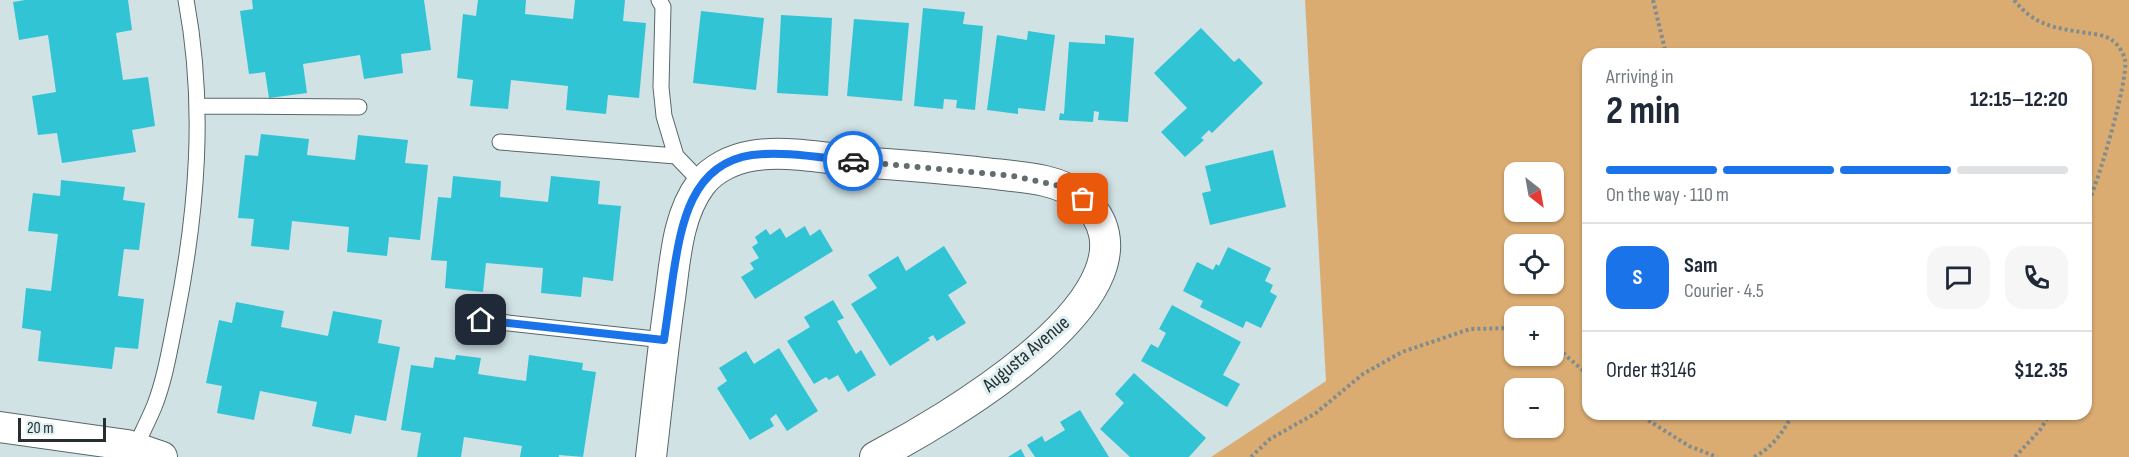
<!DOCTYPE html>
<meta charset="utf-8">
<style>
:root{--surface:#fff;--page:#f6f6f7;--text:#1f2937;--muted:#747a83;--line:#e0e1e3;--accent:#1a73e8}
body{margin:0;font-family:"Sofia Sans Condensed",sans-serif;background:var(--page);color:var(--text);height:100vh;display:flex;flex-direction:column;font-size:22px;white-space:nowrap}
*{box-sizing:border-box;margin:0}
p{font-size:20px;color:var(--muted)}
.icon{flex:none;width:33px;height:33px;fill:none;stroke:currentColor;stroke-width:2;stroke-linecap:round;stroke-linejoin:round}
.map{position:relative;flex:1;overflow:hidden}
.panel{position:absolute;left:1582px;top:48px;width:510px;height:372px;display:flex;flex-direction:column;background:var(--surface);border-radius:18px;box-shadow:0 2px 4px #0004}
.panel>*{flex:none}
.needle{width:39px;rotate:149deg}
.tools{position:absolute;left:1504px;top:162px;display:grid;gap:12px}
.tools a{display:grid;place-items:center;width:60px;height:60px;border-radius:12px;background:var(--surface);box-shadow:0 2px 4px #0004;font-size:30px}
.scale{position:absolute;left:18px;bottom:15px;width:88px;box-sizing:border-box;padding-left:6px;border:3px solid #282e2f;border-top:0;font-size:16px;line-height:21px;white-space:nowrap;color:#282e2f;-webkit-text-stroke:4px #deeff2;paint-order:stroke}
.pin{position:absolute;display:grid;place-items:center;width:51px;height:51px;color:#fff;margin:-26px;border-radius:12px;box-shadow:0 3px 9px #0006}
.courier{position:absolute;display:grid;place-items:center;width:60px;height:60px;margin:-30px;border:4px solid #1a73e8;border-radius:50%;background:#fff;color:#222;box-shadow:0 2px 8px #0007}
.summary em{font-style:normal;font-weight:700}
.summary div{display:flex;flex-direction:column-reverse}
.summary{display:flex;align-items:center;justify-content:space-between;height:102px;padding:0 24px}
h1{font-size:39px;font-weight:700;line-height:45px}
.bar{display:grid;grid-template-columns:repeat(4,1fr);gap:9px 6px;align-content:center;height:72px;padding:0 24px}
.bar i{height:8px;border-radius:4px;background:var(--line)}
.bar .on{background:var(--accent)}
.bar p{grid-column:span 4}
.line{display:flex;align-items:center;gap:15px;padding:0 24px;border-top:2px solid var(--line)}
.line div{flex:1}
.round{display:grid;place-items:center;flex:none;width:63px;height:63px;border-radius:18px;background:var(--page)}
.map>svg:first-child{display:block}
.green{fill:#dbac72;fill-rule:evenodd}
.building{fill:#30c4d4}
.lines{fill:none;stroke-linecap:round;stroke-linejoin:round}
.lane-casing{stroke:#576769;stroke-width:17}
.street-casing{stroke:#576769;stroke-width:32}
.path{stroke:#808c8e;stroke-width:4;stroke-dasharray:3 3;stroke-linecap:butt}
.lane{stroke:#fff;stroke-width:15}
.street{stroke:#fff;stroke-width:30}
.done{stroke:#636d6f;stroke-width:6;stroke-dasharray:0 10.8}
.route{stroke:#1a73e8;stroke-width:8}
.labels{text-anchor:middle;dominant-baseline:central;stroke-width:6;stroke-linejoin:round;paint-order:stroke}
.street-label{font-size:20px;fill:#282e2f;stroke:#deeff2}
</style>
<div class="map">
<svg width="2129" height="457" viewBox="0 0 2129 457">
<rect width="100%" height="100%" fill="#d1e2e5"/>
<path class="green" d="M 1305,0 L 2129,0 L 2129,457 L 1211,457 L 1326,381 ZM 1588,54 L 2086,54 L 2086,414 L 1588,414 ZM 1554,172 L 1554,212 L 1515,212 L 1515,172 ZM 1515,244 L 1554,244 L 1554,284 L 1515,284 ZM 1554,316 L 1554,356 L 1515,356 L 1515,316 ZM 1554,388 L 1554,428 L 1515,428 L 1515,388 Z"/>
<path class="building" d="M 25,0 L 128,0 L 132,30 L 116,33 L 123,80 L 148,77 L 155,126 L 132,130 L 136,152 L 62,163 L 57,133 L 38,135 L 32,96 L 56,92 L 48,35 L 19,40 L 13,2 Z
M 252,0 L 424,0 L 431,50 L 401,54 L 403,73 L 364,79 L 360,55 L 303,64 L 307,93 L 269,98 L 265,72 L 249,74 L 240,11 L 253,9 Z
M 478,0 L 526,0 L 525,14 L 573,19 L 575,0 L 625,0 L 623,21 L 646,23 L 639,98 L 608,95 L 606,114 L 566,110 L 568,86 L 511,80 L 508,109 L 470,106 L 473,80 L 457,78 L 463,14 L 476,16 Z
M 923,8 L 965,12 L 963,24 L 983,26 L 975,110 L 956,108 L 957,100 L 944,99 L 943,109 L 914,106 Z
M 701,11 L 764,18 L 756,90 L 693,83 Z
M 781,15 L 832,18 L 828,96 L 777,93 Z
M 854,19 L 909,23 L 902,101 L 847,96 Z
M 1201,28 L 1234,62 L 1239,58 L 1263,83 L 1212,133 L 1209,130 L 1201,138 L 1204,140 L 1185,157 L 1161,132 L 1187,108 L 1154,73 Z
M 1028,31 L 1055,35 L 1045,111 L 1018,108 L 1018,114 L 987,110 L 997,35 L 1027,40 Z
M 1105,35 L 1134,38 L 1128,122 L 1098,120 L 1099,112 L 1094,111 L 1093,122 L 1059,120 L 1060,113 L 1064,114 L 1069,42 L 1105,44 Z
M 261,134 L 309,139 L 307,155 L 355,160 L 358,135 L 408,140 L 405,163 L 428,165 L 420,240 L 389,237 L 387,256 L 347,252 L 349,227 L 292,221 L 289,250 L 251,246 L 254,219 L 238,218 L 245,155 L 258,156 Z
M 1273,150 L 1286,207 L 1210,225 L 1202,193 L 1211,191 L 1205,166 Z
M 453,176 L 501,181 L 500,197 L 548,202 L 551,176 L 600,181 L 598,204 L 621,206 L 613,281 L 583,277 L 581,297 L 541,293 L 543,268 L 486,263 L 483,292 L 445,288 L 447,261 L 431,260 L 438,197 L 451,198 Z
M 61,180 L 125,187 L 123,200 L 145,203 L 139,250 L 124,249 L 118,296 L 144,299 L 138,349 L 115,347 L 112,369 L 38,361 L 41,331 L 22,328 L 26,288 L 51,291 L 58,234 L 28,231 L 33,193 L 60,196 Z
M 805,226 L 810,236 L 820,229 L 833,251 L 755,299 L 741,277 L 754,269 L 750,263 L 759,258 L 752,247 L 758,243 L 755,237 L 766,229 L 770,235 L 780,228 L 786,238 Z
M 944,246 L 967,283 L 948,295 L 966,323 L 937,341 L 933,335 L 928,338 L 930,340 L 890,366 L 851,304 L 877,288 L 868,275 L 898,256 L 906,271 Z
M 1228,247 L 1271,268 L 1265,281 L 1273,285 L 1270,292 L 1277,296 L 1261,328 L 1246,321 L 1243,328 L 1200,307 L 1203,301 L 1183,291 L 1197,262 L 1213,270 L 1216,264 L 1219,266 Z
M 833,300 L 844,318 L 837,321 L 856,354 L 861,350 L 876,375 L 848,392 L 838,375 L 829,380 L 826,377 L 814,384 L 787,341 L 810,327 L 804,317 Z
M 236,302 L 284,311 L 281,327 L 328,336 L 333,311 L 382,320 L 378,343 L 400,347 L 386,421 L 355,415 L 351,434 L 312,426 L 317,402 L 260,391 L 254,420 L 217,413 L 222,386 L 206,383 L 219,320 L 232,323 Z
M 1172,305 L 1241,342 L 1223,375 L 1240,384 L 1227,407 L 1141,361 L 1151,344 L 1158,348 L 1166,333 L 1159,329 Z
M 779,348 L 818,411 L 787,431 L 776,414 L 770,419 L 774,426 L 750,440 L 717,388 L 727,381 L 719,368 L 746,351 L 754,364 Z
M 456,355 L 481,358 L 478,374 L 526,381 L 529,355 L 583,363 L 582,370 L 596,372 L 583,457 L 559,455 L 559,457 L 520,457 L 522,446 L 464,437 L 461,457 L 417,457 L 421,433 L 401,430 L 411,365 L 433,368 L 435,357 L 455,360 Z
M 1134,373 L 1206,438 L 1189,457 L 1130,457 L 1100,429 L 1124,403 L 1115,394 Z
M 1080,410 L 1109,457 L 1035,457 L 1027,445 L 1042,436 L 1045,442 L 1065,430 L 1060,422 Z
M 1021,449 L 1025,457 L 1008,457 Z"/>
<g class="lines">
<defs>
<path id="lane" d="M 659,0 L 663,7 L 661,87 L 664,116 L 676,156
M 197,106 L 359,107
M 500,142 L 676,156 L 702,183
M 481,320 L 664,340
M 135,448 C 141,435 148,421 154,407 C 165,379 170,348 176,318 C 197,213 206,106 186,0"/>
<path id="street" d="M 0,427 L 127,445 L 162,457
M 651,457 C 657,406 662,356 669,305 C 675,265 676,217 701,184 C 712,169 733,159 751,156 C 784,150 827,158 861,162 C 900,165 938,168 977,172 C 1000,175 1023,176 1045,181 C 1058,184 1073,190 1083,199 C 1179,288 936,425 875,457"/>
</defs>
<use href="#lane" class="lane-casing"/>
<use href="#street" class="street-casing"/>
<path class="path" d="M 1653,0 L 1666,54
M 2014,0 C 2035,26 2055,28 2087,33 C 2095,34 2106,35 2113,41 C 2118,44 2124,54 2125,60 C 2129,78 2097,188 2086,207
M 1554,345 L 1588,375
M 1638,414 L 1689,446 L 1717,457
M 1251,457 L 1270,439 L 1316,413 L 1363,374 L 1402,352 L 1470,329 L 1515,328
M 1754,457 C 1772,448 1783,432 1793,414
M 2015,457 L 2040,430 L 2050,414"/>
<use href="#lane" class="lane"/>
<use href="#street" class="street"/>
</g>
<g class="lines">
<path class="done" d="M 853,161 L 1013,176 L 1060,186 L 1083,199"/>
<path class="route" d="M 481,320 L 664,340 C 667,319 670,298 673,276 C 681,226 690,164 752,155 C 785,151 821,158 853,161"/>
</g>
<g class="labels">
<g class="street-label">
<text transform="translate(1026 354) rotate(-40)">Augusta Avenue</text>
</g>
</g>
</svg>
<div class="tools">
<a><svg class="needle" viewBox="-14 -14 28 28"><path d="M0-13l5 13h-10z" fill="#e53935"/><path d="M0 13l5-13h-10z" fill="#747a83"/></svg></a>
<a><svg class="icon" aria-label="locate" viewBox="0 0 24 24"><circle cx="12" cy="12" r="6"/><path d="M12 2v4M12 18v4M2 12h4M18 12h4"/></svg></a>
<a>+</a>
<a>−</a>
</div>
<div class="scale">20 m</div>
<div class="pin" style="left:1083px;top:199px;background:#ea580c"><svg class="icon" aria-label="bag" viewBox="0 0 24 24"><path d="M5 8h14l-1 12H6zM9 8a3 3 0 0 1 6 0"/></svg></div>
<div class="pin" style="left:481px;top:320px;background:#1f2937"><svg class="icon" aria-label="home" viewBox="0 0 24 24"><path d="M3 11l9-7 9 7M6 9v11h12V9"/></svg></div>
<div class="courier" style="left:853px;top:161px"><svg class="icon" aria-label="car" viewBox="0 0 24 24"><path d="M5 17H2v-5l4-1 3-4h7l3 4 3 1v5h-3M9 17h6M6 11h13"/><circle cx="7" cy="17" r="2"/><circle cx="17" cy="17" r="2"/></svg></div>
<section class="panel">
<div class="summary"><div><h1>2 min</h1><p>Arriving in</p></div><em>12:15–12:20</em></div>
<div class="bar"><i class="on"></i><i class="on"></i><i class="on"></i><i></i><p>On the way · 110 m</p></div>
<div class="line" style="height:108px"><b class="round" style="background:var(--accent);color:#fff">S</b><div><b>Sam</b><p>Courier · 4.5</p></div><a class="round"><svg class="icon" aria-label="chat" viewBox="0 0 24 24"><path d="M4 5h16v11H9l-5 4z"/></svg></a><a class="round"><svg class="icon" aria-label="phone" viewBox="0 0 24 24"><path d="M5 4h4l2 5-3 2q2 4 5 5l2-3 5 2v4C11 20 4 13 5 4z"/></svg></a></div>
<div class="line" style="height:78px"><div>Order #3146</div><b>$12.35</b></div>
</section>
</div>
